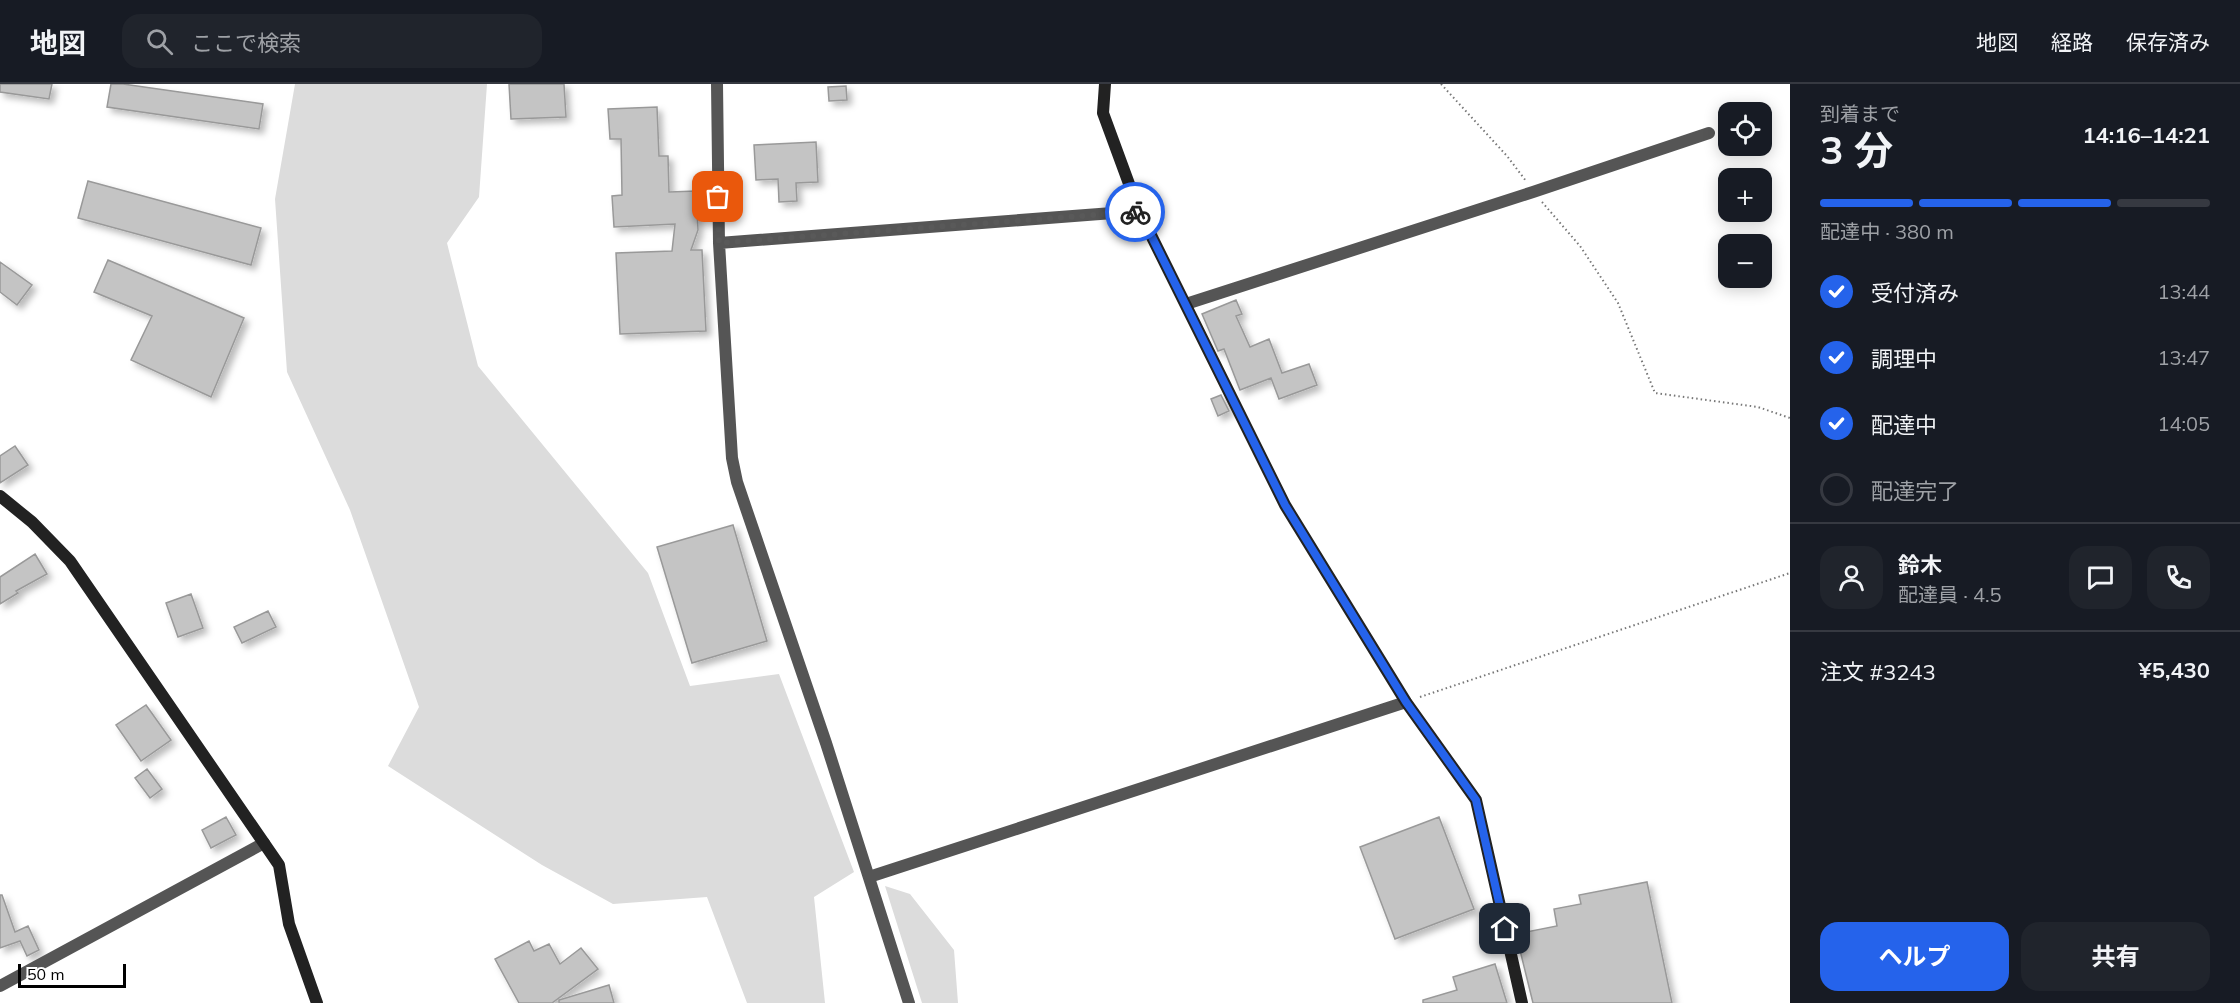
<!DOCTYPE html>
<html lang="ja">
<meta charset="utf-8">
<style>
:root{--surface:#171b24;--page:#20242c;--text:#f1f3f6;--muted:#9ea1a6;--line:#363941;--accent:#2563eb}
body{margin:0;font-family:Mulish,"Noto Sans JP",sans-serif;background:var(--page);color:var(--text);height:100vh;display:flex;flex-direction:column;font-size:22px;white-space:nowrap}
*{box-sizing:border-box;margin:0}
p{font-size:20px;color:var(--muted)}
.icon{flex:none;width:33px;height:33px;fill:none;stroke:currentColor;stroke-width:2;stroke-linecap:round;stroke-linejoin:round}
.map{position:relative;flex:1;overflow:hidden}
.sheet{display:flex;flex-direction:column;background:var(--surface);width:450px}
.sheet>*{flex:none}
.tools{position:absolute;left:1718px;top:18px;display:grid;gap:12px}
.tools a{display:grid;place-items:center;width:54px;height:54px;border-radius:12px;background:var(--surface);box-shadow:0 3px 15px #0003;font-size:30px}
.scale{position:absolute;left:18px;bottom:15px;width:108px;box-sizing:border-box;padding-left:6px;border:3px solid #000;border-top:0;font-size:16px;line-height:21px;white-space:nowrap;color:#000;-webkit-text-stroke:4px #fff;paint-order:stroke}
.pin{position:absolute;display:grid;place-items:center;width:51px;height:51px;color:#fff;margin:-26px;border-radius:12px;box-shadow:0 3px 9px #0006}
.courier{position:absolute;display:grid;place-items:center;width:60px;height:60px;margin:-30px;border:4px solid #2563eb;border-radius:50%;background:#fff;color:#222;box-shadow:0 2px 8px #0007}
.overview em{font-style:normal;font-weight:700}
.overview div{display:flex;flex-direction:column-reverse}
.overview{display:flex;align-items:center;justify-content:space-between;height:102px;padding:0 30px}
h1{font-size:39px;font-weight:700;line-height:45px}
.bar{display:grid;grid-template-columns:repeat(4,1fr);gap:9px 6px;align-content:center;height:72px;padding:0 30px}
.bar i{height:8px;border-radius:4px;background:var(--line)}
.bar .on{background:var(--accent)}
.bar p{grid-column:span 4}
.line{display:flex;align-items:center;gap:15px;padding:0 30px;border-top:2px solid var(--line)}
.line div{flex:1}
.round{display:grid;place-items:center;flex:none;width:63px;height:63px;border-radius:18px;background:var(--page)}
ol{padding:0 30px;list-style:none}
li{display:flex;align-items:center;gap:18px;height:66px}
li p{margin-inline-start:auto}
li .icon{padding:6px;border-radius:50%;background:var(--accent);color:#fff;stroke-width:4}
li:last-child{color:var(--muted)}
li i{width:33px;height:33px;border:3px solid var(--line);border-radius:50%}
.primary-button{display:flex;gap:12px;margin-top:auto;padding:12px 30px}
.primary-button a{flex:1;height:69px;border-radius:18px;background:var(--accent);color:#fff;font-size:24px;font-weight:700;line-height:69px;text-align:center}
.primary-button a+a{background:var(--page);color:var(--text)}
header{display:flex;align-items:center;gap:36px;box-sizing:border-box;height:84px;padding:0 30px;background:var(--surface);border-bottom:2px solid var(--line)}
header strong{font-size:28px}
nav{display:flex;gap:33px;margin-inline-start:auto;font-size:21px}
.search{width:420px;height:54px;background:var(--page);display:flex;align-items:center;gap:15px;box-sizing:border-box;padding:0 21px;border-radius:18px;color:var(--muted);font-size:22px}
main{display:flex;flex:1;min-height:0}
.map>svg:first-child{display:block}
.green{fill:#dcdcdc}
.building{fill:#c4c4c4;stroke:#999;stroke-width:1.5;filter:url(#shadow)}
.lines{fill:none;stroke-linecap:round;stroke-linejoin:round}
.path{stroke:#777;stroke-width:2;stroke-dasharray:1.5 3;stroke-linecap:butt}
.street{stroke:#555;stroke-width:12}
.secondary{stroke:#222;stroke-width:12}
.done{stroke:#595959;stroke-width:6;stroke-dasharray:0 10.8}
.route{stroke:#2563eb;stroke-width:8}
</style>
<header>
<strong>地図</strong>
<div class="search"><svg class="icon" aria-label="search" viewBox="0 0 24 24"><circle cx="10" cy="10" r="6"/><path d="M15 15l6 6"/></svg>ここで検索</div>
<nav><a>地図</a><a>経路</a><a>保存済み</a></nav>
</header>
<main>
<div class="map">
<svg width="1790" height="919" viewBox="0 0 1790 919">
<defs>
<filter id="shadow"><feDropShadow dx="4.5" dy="4.5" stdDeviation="3" flood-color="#0004"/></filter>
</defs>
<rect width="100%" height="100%" fill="#fff"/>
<path class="green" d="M 295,0 L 487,0 L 479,113 L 447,159 L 478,282 L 648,489 L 690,602 L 779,590 L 854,788 L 814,813 L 825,919 L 747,919 L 707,813 L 613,820 L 542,781 L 388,682 L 419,623 L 350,426 L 287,288 L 275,115 Z
M 885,802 L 910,810 L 954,866 L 958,919 L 922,919 Z"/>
<path class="building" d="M 0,0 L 52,0 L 49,15 L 0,8 Z
M 111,0 L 123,0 L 263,20 L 259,45 L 107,23 Z
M 509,0 L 564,0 L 566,33 L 511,35 Z
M 846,2 L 847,16 L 829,17 L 828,3 Z
M 657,23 L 659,72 L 668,72 L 669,108 L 696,107 L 698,146 L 691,166 L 702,166 L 706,247 L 620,250 L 616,169 L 672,167 L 675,140 L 614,143 L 612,112 L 622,111 L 621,55 L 610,55 L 608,25 Z
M 816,58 L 818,98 L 796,99 L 797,117 L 779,118 L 778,95 L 756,96 L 754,61 Z
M 88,97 L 261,144 L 251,181 L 78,134 Z
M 108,176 L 244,234 L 211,313 L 131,276 L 152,232 L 94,208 Z
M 0,178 L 32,201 L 17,221 L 0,208 Z
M 1236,216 L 1242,230 L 1236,232 L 1250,263 L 1269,255 L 1282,289 L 1309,280 L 1317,301 L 1279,315 L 1271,294 L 1240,306 L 1224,265 L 1218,267 L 1202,230 Z
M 1221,311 L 1229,327 L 1218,332 L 1211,315 Z
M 15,362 L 28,381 L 0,399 L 0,372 Z
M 733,441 L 767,557 L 692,579 L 657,463 Z
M 35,470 L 47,490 L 16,507 L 18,509 L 0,520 L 0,493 Z
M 191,510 L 203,544 L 178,553 L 166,519 Z
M 268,527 L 276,543 L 242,559 L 234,543 Z
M 146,621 L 171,656 L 141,677 L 116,641 Z
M 147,685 L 162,705 L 150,714 L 135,694 Z
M 226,733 L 236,751 L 211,764 L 202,746 Z
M 1439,733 L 1474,825 L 1395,855 L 1360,763 Z
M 1647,798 L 1672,919 L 1533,919 L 1516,850 L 1557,842 L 1554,825 L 1581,820 L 1579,811 Z
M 0,811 L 2,811 L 15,848 L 28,842 L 39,866 L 27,872 L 20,857 L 0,864 Z
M 529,857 L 534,867 L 549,860 L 560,880 L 581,864 L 598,885 L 552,919 L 519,919 L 495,875 Z
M 1495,880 L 1507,919 L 1423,919 L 1423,916 L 1457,906 L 1453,893 Z
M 609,901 L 614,919 L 559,919 L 559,916 Z"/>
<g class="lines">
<path class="path" d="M 1441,0 L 1507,72 L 1526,97
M 1542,118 L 1580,162 L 1618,219 L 1655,309 L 1758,323 L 1790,334
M 1420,613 L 1790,489"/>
<path class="street" d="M 717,0 L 719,159 L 732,374 L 737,398 L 826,659 L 909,919
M 719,159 L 1139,127
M 1186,220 L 1533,108 L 1709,49
M 869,793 L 1406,618
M 0,902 L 264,759"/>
<path class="secondary" d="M 1105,0 L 1103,29 L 1139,127 L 1285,421 L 1406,618 L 1476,716 L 1522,919
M 0,412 L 32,438 L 70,477 L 279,781 L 289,840 L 317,919"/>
</g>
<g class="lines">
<path class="done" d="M 718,113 L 719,159 L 1135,128"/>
<path class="route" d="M 1135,128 L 1139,127 L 1285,421 L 1406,618 L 1476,716 L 1505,845"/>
</g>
</svg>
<div class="tools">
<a><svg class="icon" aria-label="locate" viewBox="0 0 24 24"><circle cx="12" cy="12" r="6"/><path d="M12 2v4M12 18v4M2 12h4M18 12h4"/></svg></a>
<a>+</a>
<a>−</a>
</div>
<div class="scale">50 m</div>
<div class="pin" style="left:718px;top:113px;background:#ea580c"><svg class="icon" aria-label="bag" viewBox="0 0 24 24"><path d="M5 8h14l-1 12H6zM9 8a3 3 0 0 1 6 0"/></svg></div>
<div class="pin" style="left:1505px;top:845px;background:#1f2937"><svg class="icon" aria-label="home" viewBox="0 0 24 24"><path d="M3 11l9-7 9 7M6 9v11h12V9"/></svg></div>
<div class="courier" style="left:1135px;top:128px"><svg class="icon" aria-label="bike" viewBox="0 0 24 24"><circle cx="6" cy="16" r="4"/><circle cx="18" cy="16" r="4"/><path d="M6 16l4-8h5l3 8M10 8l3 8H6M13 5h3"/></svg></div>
</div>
<section class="sheet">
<div class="overview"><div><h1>3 分</h1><p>到着まで</p></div><em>14:16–14:21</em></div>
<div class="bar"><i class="on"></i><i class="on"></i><i class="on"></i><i></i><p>配達中 · 380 m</p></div>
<ol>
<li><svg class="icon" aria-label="check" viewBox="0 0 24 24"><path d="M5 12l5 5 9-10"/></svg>受付済み<p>13:44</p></li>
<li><svg class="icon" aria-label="check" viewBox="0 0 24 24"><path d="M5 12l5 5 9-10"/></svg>調理中<p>13:47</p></li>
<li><svg class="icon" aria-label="check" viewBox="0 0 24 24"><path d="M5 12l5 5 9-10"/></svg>配達中<p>14:05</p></li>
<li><i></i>配達完了</li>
</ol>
<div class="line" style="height:108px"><a class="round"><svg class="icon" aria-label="person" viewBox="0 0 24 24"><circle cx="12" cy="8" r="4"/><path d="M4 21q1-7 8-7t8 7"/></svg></a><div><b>鈴木</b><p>配達員 · 4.5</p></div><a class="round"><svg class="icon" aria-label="chat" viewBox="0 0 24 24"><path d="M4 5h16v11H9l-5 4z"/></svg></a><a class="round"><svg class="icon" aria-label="phone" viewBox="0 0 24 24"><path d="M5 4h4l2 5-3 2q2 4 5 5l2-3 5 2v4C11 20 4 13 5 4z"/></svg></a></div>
<div class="line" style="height:78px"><div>注文 #3243</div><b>¥5,430</b></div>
<div class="primary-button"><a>ヘルプ</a><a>共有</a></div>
</section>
</main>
